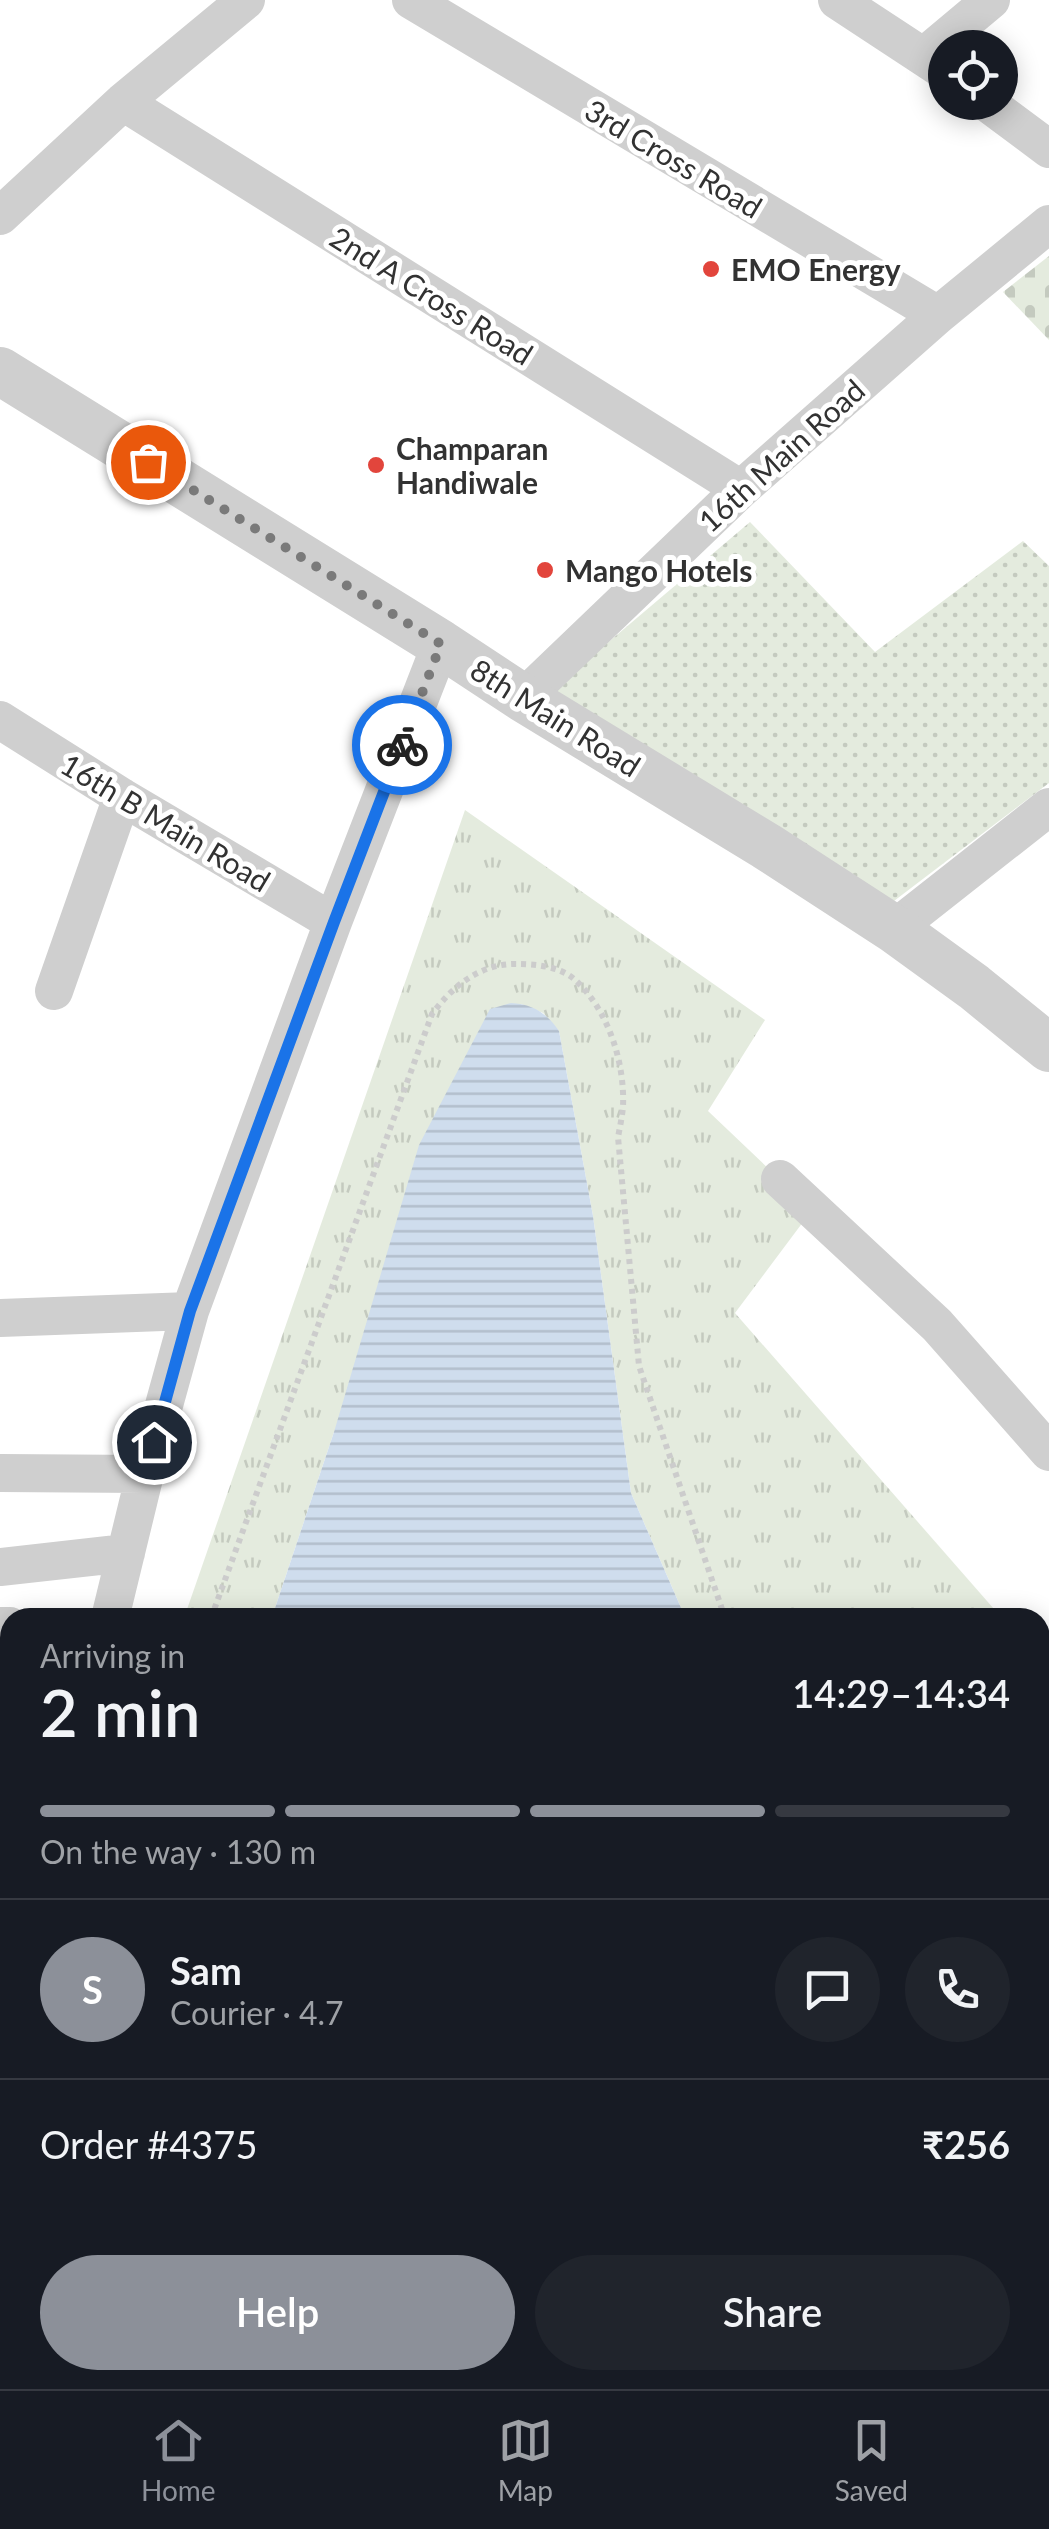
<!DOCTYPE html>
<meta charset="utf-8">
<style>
:root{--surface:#171b24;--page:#20242c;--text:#f1f3f6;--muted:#9ea1a6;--line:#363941;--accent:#8c9099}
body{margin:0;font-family:Lato,sans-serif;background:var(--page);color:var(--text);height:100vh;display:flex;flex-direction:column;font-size:38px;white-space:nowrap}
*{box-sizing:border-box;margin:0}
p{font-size:32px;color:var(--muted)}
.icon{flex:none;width:55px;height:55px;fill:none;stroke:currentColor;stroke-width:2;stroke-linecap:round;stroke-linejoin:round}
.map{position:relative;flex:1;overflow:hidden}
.panel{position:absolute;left:0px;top:1608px;width:1050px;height:782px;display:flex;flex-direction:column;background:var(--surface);border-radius:30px 30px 0 0;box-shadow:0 5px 25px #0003}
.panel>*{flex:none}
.fabs{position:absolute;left:928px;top:30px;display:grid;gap:20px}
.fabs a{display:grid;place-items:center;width:90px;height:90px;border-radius:50%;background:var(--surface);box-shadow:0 5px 25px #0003;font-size:50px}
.pin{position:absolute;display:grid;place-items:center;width:85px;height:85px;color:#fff;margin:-42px;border:5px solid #fff;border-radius:50%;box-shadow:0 2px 10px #0007}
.courier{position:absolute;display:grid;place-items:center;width:100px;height:100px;margin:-50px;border:8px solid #1a73e8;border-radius:50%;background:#fff;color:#222;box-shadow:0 2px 12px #0007}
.head em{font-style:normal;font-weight:600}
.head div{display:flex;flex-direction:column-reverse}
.head{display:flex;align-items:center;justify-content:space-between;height:170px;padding:0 40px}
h1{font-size:65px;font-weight:600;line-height:75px}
.bar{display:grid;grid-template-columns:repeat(4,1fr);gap:15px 10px;align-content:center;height:120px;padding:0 40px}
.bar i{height:12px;border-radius:8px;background:var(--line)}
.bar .active{background:var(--accent)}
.bar p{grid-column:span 4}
.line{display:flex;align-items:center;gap:25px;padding:0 40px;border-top:2px solid var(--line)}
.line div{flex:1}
.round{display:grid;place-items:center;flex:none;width:105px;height:105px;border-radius:52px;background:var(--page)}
.action{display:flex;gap:20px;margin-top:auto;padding:20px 40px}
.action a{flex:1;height:115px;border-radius:60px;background:var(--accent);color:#fff;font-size:40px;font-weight:600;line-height:115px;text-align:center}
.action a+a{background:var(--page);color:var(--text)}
.dock{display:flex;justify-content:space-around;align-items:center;height:140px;border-top:2px solid var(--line);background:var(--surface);font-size:28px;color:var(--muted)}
.dock a{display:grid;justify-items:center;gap:5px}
.dock .active{color:var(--accent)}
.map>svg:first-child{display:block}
.grass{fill:url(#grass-dots)}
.cemetery{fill:url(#cemetery-stones)}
.park{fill:url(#park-tufts)}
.water{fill:url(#water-rules)}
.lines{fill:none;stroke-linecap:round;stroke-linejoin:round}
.path{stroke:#ccc;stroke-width:6;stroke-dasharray:5 5;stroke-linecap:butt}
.minor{stroke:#cfcfcf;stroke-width:38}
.tertiary{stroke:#cfcfcf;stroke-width:48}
.done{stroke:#7a7a7a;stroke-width:10;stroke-dasharray:0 18}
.route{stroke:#1a73e8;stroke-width:12}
.poi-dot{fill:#e2453c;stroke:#fff;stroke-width:4}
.labels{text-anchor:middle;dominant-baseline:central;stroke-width:10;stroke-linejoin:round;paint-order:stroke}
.street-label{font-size:30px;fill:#323232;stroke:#fff}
.poi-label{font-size:30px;font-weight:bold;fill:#323232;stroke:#fff;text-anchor:start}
</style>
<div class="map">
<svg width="1049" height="2389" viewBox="0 0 1049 2389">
<defs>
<pattern id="grass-dots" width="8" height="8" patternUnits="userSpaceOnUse" patternTransform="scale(2.5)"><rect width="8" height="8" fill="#e4ebde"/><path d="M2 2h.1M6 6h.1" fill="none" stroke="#c4cabf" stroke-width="1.8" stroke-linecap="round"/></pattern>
<pattern id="cemetery-stones" width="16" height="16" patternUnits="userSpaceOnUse" patternTransform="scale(2.5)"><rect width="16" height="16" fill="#e4ebde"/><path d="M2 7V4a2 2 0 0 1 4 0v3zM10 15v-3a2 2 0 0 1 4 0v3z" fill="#c4cabf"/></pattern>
<pattern id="park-tufts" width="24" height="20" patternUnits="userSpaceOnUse" patternTransform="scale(2.5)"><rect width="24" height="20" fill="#e4ebde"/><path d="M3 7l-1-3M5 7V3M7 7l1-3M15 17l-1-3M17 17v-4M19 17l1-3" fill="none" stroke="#c4cabf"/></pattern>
<pattern id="water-rules" width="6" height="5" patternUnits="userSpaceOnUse" patternTransform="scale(2.5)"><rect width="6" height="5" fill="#cfdded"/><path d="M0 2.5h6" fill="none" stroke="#b2becc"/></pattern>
</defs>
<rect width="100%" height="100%" fill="#fff"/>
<path class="grass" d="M 750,522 L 875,652 L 1023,541 L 1049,566 L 1049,783 L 894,901 L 552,690 Z"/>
<path class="cemetery" d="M 1049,256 L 1049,340 L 1003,292 Z"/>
<path class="park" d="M 465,810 L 765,1020 L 708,1111 L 812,1210 L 735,1313 L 1001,1617 L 685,1617 L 631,1493 L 593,1216 L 559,1031 L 543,1013 L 521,1004 L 334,1432 L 272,1617 L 184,1618 Z
M 1040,1663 L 1049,1673 L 1049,1815 L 1040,1819 Z
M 1040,2016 L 1049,2026 L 1049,2196 L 1040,2190 Z
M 10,2117 L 10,2380 L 48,2380 L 75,2389 L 0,2389 L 0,2148 Z
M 565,2380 L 934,2380 L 972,2389 L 530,2389 Z"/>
<path class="water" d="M 511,1003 C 532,1004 547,1013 559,1031 L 593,1216 L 631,1493 L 685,1617 L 272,1617 L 334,1432 L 419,1145 L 490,1009 Z
M 1040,2190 L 1049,2196 L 1049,2389 L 972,2389 L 934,2380 L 1040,2380 Z
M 48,2380 L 565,2380 L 530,2389 L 75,2389 Z"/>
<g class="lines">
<path class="path" d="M 211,1618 L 432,1014 C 452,987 479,964 515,964 C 534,964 559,966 574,979 C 608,1009 625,1062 623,1107 C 622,1117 620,1127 618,1137 L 639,1366 L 725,1618
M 1040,2178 L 1049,2185
M 0,2214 L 10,2185"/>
<path class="minor" d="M 411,0 L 938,315
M 837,0 L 945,71
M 924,56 L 991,0
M 123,102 L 741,489
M 986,102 L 1049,149
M 0,216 L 123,102 L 246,0
M 523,698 L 741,489 L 938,315 L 1049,224
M 0,720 L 122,797 L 333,922
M 894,929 L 1049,807
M 54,991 L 122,797
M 780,1179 L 937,1325 L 1049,1452
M 0,1318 L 190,1311
M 0,1473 L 145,1474
M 0,1567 L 126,1553
M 110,1618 L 145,1474 L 190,1311 L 333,922 L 441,644
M 0,1626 L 10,1626
M 0,1721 L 10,1722"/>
<path class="tertiary" d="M 0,371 L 441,644 L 523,698 L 766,846 L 894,929 L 974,987 L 1049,1048"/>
</g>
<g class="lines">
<path class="done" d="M 148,462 L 441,644 L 402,745"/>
<path class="route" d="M 154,1442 L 190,1311 L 334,922 L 402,745"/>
</g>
<g class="poi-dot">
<circle cx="711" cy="269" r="10"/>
<circle cx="376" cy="465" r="10"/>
<circle cx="545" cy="570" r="10"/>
</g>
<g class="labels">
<g class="street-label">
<text transform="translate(674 158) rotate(31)">3rd Cross Road</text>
<text transform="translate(432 295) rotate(32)">2nd A Cross Road</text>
<text transform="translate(781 455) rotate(-42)">16th Main Road</text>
<text transform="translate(556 717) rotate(32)">8th Main Road</text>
<text transform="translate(166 822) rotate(31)">16th B Main Road</text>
</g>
<g class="poi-label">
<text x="731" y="269">EMO Energy</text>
<text x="396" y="448">Champaran<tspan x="396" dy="34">Handiwale</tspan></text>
<text x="565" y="570">Mango Hotels</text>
</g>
</g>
</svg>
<div class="fabs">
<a><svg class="icon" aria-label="locate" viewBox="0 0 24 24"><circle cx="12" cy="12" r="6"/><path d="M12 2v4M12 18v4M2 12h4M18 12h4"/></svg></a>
</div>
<div class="pin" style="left:148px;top:462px;background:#ea580c"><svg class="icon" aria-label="bag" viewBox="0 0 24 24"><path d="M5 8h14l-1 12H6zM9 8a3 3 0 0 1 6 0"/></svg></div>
<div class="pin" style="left:154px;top:1442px;background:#1f2937"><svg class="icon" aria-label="home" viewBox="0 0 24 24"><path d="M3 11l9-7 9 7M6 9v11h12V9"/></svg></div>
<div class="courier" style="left:402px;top:745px"><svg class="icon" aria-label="bike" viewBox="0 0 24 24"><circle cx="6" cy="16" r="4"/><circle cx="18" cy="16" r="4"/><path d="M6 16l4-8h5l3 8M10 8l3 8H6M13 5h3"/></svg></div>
<section class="panel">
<div class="head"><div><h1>2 min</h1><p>Arriving in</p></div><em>14:29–14:34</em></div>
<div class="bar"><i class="active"></i><i class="active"></i><i class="active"></i><i></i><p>On the way · 130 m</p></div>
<div class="line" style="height:180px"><b class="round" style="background:var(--accent);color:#fff">S</b><div><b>Sam</b><p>Courier · 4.7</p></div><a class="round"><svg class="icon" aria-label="chat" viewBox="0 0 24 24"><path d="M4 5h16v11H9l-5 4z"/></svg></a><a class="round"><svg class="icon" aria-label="phone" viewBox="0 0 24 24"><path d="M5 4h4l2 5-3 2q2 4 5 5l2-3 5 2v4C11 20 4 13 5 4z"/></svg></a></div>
<div class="line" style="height:130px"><div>Order #4375</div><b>₹256</b></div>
<div class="action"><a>Help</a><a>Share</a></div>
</section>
</div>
<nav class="dock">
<a class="active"><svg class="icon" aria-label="home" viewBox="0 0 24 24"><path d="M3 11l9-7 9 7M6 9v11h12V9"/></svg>Home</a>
<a><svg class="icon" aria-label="map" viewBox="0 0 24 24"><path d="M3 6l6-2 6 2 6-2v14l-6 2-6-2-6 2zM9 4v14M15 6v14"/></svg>Map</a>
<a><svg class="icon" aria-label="saved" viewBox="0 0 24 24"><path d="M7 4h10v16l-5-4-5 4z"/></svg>Saved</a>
</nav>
